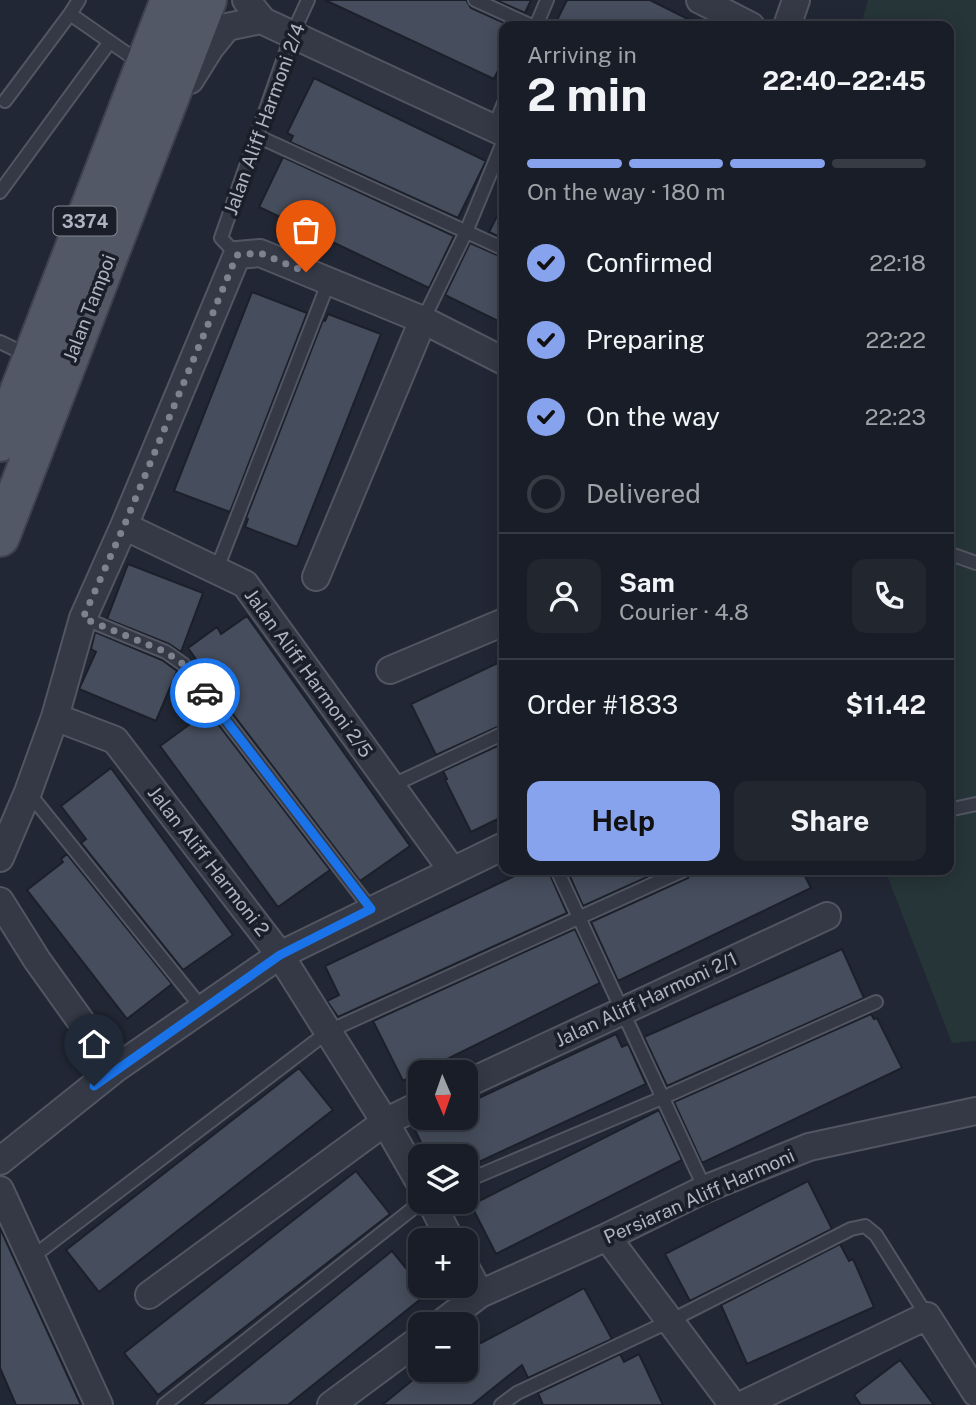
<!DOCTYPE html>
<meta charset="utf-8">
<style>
:root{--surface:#191d27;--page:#22262f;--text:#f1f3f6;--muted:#9fa2a7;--line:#373b44;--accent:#88a3ed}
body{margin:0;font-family:"Public Sans",sans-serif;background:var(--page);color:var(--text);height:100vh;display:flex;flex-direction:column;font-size:26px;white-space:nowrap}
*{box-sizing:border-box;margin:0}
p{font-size:23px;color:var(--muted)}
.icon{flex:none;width:38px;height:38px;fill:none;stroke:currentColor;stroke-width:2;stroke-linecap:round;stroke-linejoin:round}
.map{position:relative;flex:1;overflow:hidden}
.drawer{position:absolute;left:499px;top:21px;width:455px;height:854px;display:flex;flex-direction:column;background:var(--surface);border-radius:14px;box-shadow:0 4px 18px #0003,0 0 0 2px var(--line)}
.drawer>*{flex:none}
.needle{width:46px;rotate:178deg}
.tools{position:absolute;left:408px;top:1060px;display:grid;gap:14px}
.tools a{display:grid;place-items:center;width:70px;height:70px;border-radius:14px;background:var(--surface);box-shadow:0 4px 18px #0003,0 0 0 2px var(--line);font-size:35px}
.pin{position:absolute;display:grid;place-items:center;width:60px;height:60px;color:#fff;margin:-72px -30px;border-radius:50% 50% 50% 0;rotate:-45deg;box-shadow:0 0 7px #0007}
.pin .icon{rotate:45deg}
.courier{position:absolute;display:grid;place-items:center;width:70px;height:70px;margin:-35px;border:5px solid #1a73e8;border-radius:50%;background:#fff;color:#222;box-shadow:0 2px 9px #0007}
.summary em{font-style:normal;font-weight:700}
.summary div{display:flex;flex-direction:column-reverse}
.summary{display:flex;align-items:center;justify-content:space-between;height:119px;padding:0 28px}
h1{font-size:46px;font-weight:700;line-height:52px}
.bar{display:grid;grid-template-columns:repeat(4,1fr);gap:10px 7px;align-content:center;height:84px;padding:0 28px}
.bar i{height:9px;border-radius:5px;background:var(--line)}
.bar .active{background:var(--accent)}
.bar p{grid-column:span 4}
.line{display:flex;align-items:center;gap:18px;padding:0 28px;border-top:2px solid var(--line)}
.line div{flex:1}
.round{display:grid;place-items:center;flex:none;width:74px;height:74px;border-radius:14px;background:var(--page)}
ol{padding:0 28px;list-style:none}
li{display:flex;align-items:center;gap:21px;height:77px}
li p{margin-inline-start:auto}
li .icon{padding:7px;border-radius:50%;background:var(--accent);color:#111;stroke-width:4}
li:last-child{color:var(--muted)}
li i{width:38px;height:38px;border:4px solid var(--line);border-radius:50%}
.primary-button{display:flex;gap:14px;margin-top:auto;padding:14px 28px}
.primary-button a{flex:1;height:80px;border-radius:14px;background:var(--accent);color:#111;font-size:28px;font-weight:700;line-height:80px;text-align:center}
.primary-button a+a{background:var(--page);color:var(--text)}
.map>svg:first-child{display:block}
.green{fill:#263538}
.building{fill:#464d5c;stroke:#1c202b;stroke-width:2}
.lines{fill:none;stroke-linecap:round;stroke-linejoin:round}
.lane-casing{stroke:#525662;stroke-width:16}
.street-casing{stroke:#525662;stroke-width:30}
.primary-casing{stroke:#3e424e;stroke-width:42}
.lane{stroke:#343945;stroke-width:12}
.street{stroke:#343945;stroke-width:26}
.primary{stroke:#525865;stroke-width:38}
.done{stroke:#7d8290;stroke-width:7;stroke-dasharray:0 12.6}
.route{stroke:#1a73e8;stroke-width:9}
.labels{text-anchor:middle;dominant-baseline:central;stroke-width:7;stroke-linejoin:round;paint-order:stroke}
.shield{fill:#1a1e29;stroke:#828693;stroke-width:2}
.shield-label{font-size:18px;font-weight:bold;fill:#aeb3c1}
.street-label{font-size:19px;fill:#aeb3c1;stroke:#1a1e29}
</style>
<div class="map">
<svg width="976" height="1405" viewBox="0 0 976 1405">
<rect width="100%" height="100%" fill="#212734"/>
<path class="green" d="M 868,0 L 976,0 L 976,1041 L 952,1043 L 885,870 L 948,870 L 948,26 L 861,26 Z"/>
<path class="building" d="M 325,0 L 466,0 L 471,8 L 511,26 L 504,26 L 504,58 L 494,79 Z
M 496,0 L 531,0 L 525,13 Z
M 567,0 L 650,0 L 702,26 L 554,26 Z
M 314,78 L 486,161 L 458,218 L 290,142 L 293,136 L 287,133 Z
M 283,157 L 454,236 L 429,288 L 259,207 Z
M 504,202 L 504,239 L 489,232 Z
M 470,243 L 504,258 L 504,324 L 445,295 Z
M 252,292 L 307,313 L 230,512 L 174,491 Z
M 328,314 L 381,334 L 297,547 L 245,527 L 248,519 L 246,518 L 323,320 L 325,321 Z
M 128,564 L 203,593 L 181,652 L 169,644 L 107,619 Z
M 247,616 L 410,846 L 360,881 L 223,701 L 225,700 L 188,648 L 217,627 L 221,634 Z
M 95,632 L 162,660 L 177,671 L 156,721 L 79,689 L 96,652 L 91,649 Z
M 504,660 L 504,724 L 436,755 L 411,704 Z
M 208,711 L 330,870 L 278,907 L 160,746 Z
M 504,743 L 504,816 L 471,832 L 445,780 L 447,779 L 443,771 Z
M 111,768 L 233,935 L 183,970 L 81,843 L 86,839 L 61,806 Z
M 67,854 L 172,984 L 127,1019 L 27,890 L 63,862 L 61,859 Z
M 527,870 L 548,870 L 567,913 L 338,1017 L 327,1001 L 339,995 L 325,966 Z
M 567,870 L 663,870 L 583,906 Z
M 693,870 L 802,870 L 811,888 L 618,981 L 591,922 L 688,878 Z
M 575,929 L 600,983 L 403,1081 L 373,1021 Z
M 842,949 L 864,998 L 667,1086 L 644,1037 Z
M 871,1014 L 874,1019 L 877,1018 L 902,1068 L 702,1163 L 674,1102 Z
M 616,1034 L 622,1047 L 628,1044 L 646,1084 L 466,1168 L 466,1157 L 428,1157 L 414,1128 L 435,1118 L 466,1118 L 466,1104 Z
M 299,1068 L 333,1110 L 99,1292 L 66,1250 Z
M 659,1110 L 682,1160 L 496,1254 L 471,1205 Z
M 356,1171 L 390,1214 L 158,1395 L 124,1353 Z
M 808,1181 L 832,1229 L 690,1301 L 665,1254 Z
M 0,1228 L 64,1368 L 81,1405 L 16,1405 L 0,1368 Z
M 840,1244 L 849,1261 L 853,1259 L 874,1307 L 747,1364 L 721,1305 Z
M 392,1251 L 427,1294 L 288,1405 L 201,1405 Z
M 584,1288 L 612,1339 L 528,1378 L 522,1365 L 472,1405 L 382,1405 L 425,1370 L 466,1370 L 466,1324 L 481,1343 Z
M 620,1354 L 624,1362 L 639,1354 L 663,1405 L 543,1405 L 538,1393 Z
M 900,1360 L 934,1405 L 861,1405 L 854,1395 Z"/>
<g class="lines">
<defs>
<path id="lane" d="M 79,0 L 70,14 L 142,64
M 475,0 L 532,26
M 536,26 L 547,0
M 5,101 L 70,14
M 494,128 L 504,103
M 257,136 L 504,249
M 0,192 L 109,43
M 237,255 L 221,238 L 292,35 L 308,0
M 423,320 L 466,232 L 504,140
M 0,342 L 29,356
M 948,553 L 976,563
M 216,571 L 329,281
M 83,618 L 166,652 L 183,664 L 371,909
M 391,786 L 504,733
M 28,792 L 202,1008
M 948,810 L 976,804
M 557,870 L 705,1189
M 466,1181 L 662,1098 L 876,1002
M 31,1258 L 329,1031 L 684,870
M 164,1405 L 421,1202
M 501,1405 L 517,1393 L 670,1321 L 851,1229 L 865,1226 L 876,1235 L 927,1316"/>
<path id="street" d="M 246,0 L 263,21 L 504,133
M 700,0 L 751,26
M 787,26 L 796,0
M 190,80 L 210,48 L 227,27 L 261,20
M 124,526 L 245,584 L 452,870
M 316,577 L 423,320
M 390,670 L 504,622
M 55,717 L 115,740 L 280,955 L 385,1122 L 420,1183
M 0,858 L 28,792 L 55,717 L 83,618 L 124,526 L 237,255 L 260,253 L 423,320 L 504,361
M 0,901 L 37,960 L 115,1069
M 466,1084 L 827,916
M 0,1161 L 115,1069 L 280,955 L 504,846
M 0,1190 L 99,1405
M 431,1202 L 451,1241
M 607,1237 L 733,1405
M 466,1268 L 480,1294
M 149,1295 L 385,1122 L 420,1105
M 439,1325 L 480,1294 L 607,1237 L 705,1189 L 809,1147 L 976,1111
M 331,1405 L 420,1339
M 742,1405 L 927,1316 L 976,1393"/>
<path id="primary" d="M 0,442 L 170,0
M 0,537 L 207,0"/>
</defs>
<use href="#lane" class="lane-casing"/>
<use href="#street" class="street-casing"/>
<use href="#primary" class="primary-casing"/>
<use href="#lane" class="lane"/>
<use href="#street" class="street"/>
<use href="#primary" class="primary"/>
</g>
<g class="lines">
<path class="done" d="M 205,693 L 183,664 L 166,652 L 83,618 L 124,526 L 237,255 L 260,253 L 306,272"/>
<path class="route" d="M 94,1086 L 280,955 L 371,909 L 205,693"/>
</g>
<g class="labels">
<rect class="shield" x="53.5" y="206.5" width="63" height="29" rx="5"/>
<g class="shield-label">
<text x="85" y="221">3374</text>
</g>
<g class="street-label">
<text transform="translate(264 119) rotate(-70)">Jalan Aliff Harmoni 2/4</text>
<text transform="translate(89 308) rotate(-69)">Jalan Tampoi</text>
<text transform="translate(309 673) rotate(54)">Jalan Aliff Harmoni 2/5</text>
<text transform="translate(209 861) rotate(52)">Jalan Aliff Harmoni 2</text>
<text transform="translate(646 999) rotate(-25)">Jalan Aliff Harmoni 2/1</text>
<text transform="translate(699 1196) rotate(-24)">Persiaran Aliff Harmoni</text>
</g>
</g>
</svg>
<div class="tools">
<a><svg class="needle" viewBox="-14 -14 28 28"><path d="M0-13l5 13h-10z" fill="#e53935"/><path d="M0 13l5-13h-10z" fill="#9fa2a7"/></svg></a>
<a><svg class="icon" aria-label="layers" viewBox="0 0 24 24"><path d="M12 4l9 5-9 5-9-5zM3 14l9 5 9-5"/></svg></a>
<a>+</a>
<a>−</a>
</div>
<div class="pin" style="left:306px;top:272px;background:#ea580c"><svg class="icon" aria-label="bag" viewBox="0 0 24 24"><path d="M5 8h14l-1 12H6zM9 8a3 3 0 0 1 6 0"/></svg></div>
<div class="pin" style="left:94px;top:1086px;background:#1f2937"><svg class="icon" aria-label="home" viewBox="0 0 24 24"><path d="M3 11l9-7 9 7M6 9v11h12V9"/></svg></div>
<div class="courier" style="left:205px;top:693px"><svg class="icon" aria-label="car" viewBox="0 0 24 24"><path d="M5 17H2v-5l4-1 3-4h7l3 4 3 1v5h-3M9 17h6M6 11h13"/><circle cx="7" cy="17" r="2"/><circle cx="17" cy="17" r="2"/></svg></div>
<section class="drawer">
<div class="summary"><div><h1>2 min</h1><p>Arriving in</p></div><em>22:40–22:45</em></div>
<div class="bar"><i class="active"></i><i class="active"></i><i class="active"></i><i></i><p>On the way · 180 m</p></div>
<ol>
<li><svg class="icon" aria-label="check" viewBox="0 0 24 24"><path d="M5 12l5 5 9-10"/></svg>Confirmed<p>22:18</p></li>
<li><svg class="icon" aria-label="check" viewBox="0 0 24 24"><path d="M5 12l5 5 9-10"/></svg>Preparing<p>22:22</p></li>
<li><svg class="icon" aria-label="check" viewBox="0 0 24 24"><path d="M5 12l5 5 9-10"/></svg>On the way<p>22:23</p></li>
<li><i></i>Delivered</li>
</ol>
<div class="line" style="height:126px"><a class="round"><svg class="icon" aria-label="person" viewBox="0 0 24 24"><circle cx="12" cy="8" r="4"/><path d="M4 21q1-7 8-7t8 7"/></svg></a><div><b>Sam</b><p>Courier · 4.8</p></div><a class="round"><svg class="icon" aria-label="phone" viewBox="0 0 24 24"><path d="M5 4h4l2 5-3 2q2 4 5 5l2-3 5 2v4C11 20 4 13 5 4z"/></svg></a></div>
<div class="line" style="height:91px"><div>Order #1833</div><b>$11.42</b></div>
<div class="primary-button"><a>Help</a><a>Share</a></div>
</section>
</div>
